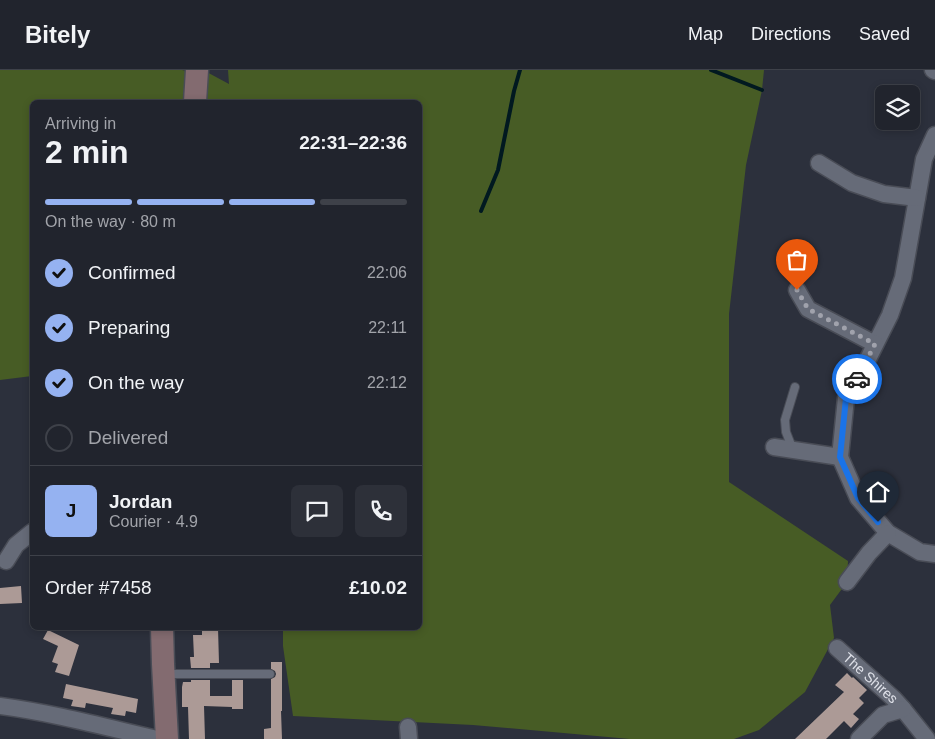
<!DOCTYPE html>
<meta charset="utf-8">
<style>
:root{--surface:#21242d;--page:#2d3039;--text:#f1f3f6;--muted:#a2a4aa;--line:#3e4149;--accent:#95b2f1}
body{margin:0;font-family:Arial,sans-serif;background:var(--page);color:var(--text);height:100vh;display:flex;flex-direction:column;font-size:19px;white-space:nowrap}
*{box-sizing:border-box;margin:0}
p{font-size:16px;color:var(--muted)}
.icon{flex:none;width:28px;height:28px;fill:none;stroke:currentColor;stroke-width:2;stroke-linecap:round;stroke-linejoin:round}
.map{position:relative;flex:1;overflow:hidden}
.side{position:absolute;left:30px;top:30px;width:392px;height:530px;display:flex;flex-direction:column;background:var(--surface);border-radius:8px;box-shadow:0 2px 8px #0003,0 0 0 1px var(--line)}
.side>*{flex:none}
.fabs{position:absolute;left:875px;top:15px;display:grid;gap:10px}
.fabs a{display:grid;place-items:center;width:45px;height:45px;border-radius:8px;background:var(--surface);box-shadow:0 2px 8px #0003,0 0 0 1px var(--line);font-size:25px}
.pin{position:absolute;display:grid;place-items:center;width:42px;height:42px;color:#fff;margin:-51px -21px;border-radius:50% 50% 50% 0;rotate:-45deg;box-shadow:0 0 5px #0007}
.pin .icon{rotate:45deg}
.courier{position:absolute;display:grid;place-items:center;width:50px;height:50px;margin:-25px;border:4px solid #1a73e8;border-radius:50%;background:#fff;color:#222;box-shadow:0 1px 6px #0007}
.overview em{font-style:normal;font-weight:700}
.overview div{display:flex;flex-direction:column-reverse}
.overview{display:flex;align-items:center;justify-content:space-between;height:85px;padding:0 15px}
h1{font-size:32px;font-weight:700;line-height:38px}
.bar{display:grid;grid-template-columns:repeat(4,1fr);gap:8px 5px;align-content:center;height:60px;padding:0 15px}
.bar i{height:6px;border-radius:4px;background:var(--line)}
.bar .current{background:var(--accent)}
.bar p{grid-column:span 4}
.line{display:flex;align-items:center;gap:12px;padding:0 15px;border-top:1px solid var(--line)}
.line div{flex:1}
.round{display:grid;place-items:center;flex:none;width:52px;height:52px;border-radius:8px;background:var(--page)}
ol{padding:0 15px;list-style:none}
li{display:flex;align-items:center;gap:15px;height:55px}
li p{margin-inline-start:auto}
li .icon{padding:5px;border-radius:50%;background:var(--accent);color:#111;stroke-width:4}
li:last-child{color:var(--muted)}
li i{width:28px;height:28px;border:2px solid var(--line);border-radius:50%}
header{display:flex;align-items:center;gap:30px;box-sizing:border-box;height:70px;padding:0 25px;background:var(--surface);border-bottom:1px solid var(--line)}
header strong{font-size:24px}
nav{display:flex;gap:28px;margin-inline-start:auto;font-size:18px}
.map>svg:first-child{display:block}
.green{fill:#475c25}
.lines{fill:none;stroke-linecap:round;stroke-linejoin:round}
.stream{stroke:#011920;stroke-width:4}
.building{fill:#ac9a96}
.lane-casing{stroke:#494c56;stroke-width:10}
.street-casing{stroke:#494c56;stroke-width:19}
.secondary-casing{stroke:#494c56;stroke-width:25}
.lane{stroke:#666b78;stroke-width:8}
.street{stroke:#666b78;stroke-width:16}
.secondary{stroke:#836b70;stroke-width:22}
.done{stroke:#a0a2ac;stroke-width:5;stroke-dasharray:0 9}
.route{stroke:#1a73e8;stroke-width:6}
.labels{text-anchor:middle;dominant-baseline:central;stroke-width:5;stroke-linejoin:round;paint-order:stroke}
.street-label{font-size:14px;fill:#dee0e8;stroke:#222632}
</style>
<header>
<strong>Bitely</strong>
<nav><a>Map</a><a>Directions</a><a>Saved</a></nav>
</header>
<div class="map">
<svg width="935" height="669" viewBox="0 0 935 669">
<rect width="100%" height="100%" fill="#2c303c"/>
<path class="green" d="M 0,0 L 182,0 L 190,2 L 186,32 L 32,32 L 32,306 L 0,310 Z
M 203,0 L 229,14 L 228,0 L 764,0 L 762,20 L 746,95 L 729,244 L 729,412 L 848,491 L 847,512 L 830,535 L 834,568 L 805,622 L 759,660 L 734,669 L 630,669 L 473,655 L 293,646 L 283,576 L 283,558 L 420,558 L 420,32 L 195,32 Z"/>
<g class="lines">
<path class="stream" d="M 711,0 L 762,20
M 481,141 L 498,100 L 514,21 L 520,0"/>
</g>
<path class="building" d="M 21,516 L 22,533 L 0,534 L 0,518 Z
M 202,558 L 218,558 L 219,593 L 210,593 L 210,598 L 191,598 L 190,587 L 194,587 L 193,565 L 202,565 Z
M 48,560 L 79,575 L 69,606 L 55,602 L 58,594 L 52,592 L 58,576 L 43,569 Z
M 271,592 L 282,592 L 282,641 L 281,641 L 282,669 L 264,669 L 264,659 L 271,658 L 271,609 L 275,607 L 276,604 L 275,601 L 271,599 Z
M 847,603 L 852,608 L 853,607 L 867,620 L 859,628 L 864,633 L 853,644 L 859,649 L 851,658 L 844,651 L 826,669 L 795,669 L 844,622 L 835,615 Z
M 191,610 L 210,610 L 210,626 L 232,626 L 232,610 L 243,610 L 243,639 L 232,639 L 232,637 L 204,636 L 205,669 L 189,669 L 188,637 L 182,637 L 182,617 L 183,612 L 191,612 Z
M 66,614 L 138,629 L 136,643 L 126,641 L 125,646 L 111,644 L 113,638 L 86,633 L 85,638 L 71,636 L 73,630 L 63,628 Z"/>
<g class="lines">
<defs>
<path id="lane" d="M 793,380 L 786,362 L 785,350 L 795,317
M 167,604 L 270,604"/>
<g id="street">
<path d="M 933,0 L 935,1"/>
<path d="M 935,65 L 924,89 L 903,208 L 890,245 L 869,287 L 846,328 L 840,387 L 858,428 L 888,463 L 920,482 L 935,484"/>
<path d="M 819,93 L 852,113 L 884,124 L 917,128"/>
<path d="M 797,220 L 808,239 L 875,274"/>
<path d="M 774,377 L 840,387"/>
<path d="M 6,491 L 16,475 L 32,462"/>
<path d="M 847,512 L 869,483 L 888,463"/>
<path id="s1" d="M 837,578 L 893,628 L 903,639 L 927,669"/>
<path d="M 0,636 C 53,643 105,657 157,669"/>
<path d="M 408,657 L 409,669"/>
<path d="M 859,669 L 883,645 L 903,639"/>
</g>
<path id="secondary" d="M 195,32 L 197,0
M 162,558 L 163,594 L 167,669"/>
</defs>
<use href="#lane" class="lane-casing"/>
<use href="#street" class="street-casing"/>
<use href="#secondary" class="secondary-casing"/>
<use href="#lane" class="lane"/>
<use href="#street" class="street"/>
<use href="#secondary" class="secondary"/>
</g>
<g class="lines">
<path class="done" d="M 797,220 L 808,239 L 875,274 L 857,309"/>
<path class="route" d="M 857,309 L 846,328 L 840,387 L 858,428 L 878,452"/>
</g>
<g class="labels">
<g class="street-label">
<text stroke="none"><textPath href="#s1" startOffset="45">The Shires</textPath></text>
</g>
</g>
</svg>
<div class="fabs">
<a><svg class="icon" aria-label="layers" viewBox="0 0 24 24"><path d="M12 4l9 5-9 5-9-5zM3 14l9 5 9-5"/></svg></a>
</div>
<div class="pin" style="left:797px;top:220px;background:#ea580c"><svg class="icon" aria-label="bag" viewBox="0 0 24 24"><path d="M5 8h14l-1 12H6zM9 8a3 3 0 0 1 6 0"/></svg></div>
<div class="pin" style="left:878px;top:452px;background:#1f2937"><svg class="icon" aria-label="home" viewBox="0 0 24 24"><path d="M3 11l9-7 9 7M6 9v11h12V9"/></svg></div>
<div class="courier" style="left:857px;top:309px"><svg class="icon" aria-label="car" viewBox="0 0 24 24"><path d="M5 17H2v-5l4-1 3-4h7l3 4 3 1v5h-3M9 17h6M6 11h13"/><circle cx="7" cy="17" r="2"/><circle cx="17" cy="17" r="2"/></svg></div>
<section class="side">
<div class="overview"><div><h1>2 min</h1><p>Arriving in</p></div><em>22:31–22:36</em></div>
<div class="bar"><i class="current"></i><i class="current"></i><i class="current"></i><i></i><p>On the way · 80 m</p></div>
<ol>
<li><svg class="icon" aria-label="check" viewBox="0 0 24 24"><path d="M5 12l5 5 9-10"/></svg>Confirmed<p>22:06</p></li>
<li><svg class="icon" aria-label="check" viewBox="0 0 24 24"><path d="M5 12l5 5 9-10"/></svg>Preparing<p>22:11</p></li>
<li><svg class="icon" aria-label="check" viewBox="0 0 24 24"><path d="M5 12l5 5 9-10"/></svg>On the way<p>22:12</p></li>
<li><i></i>Delivered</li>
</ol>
<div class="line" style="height:90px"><b class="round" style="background:var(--accent);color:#111">J</b><div><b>Jordan</b><p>Courier · 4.9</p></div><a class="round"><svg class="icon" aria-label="chat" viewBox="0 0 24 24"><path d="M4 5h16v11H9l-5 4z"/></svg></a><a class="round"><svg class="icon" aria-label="phone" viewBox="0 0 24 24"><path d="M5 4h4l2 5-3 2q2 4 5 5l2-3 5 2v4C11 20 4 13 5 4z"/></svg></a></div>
<div class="line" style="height:65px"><div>Order #7458</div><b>£10.02</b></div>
</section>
</div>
